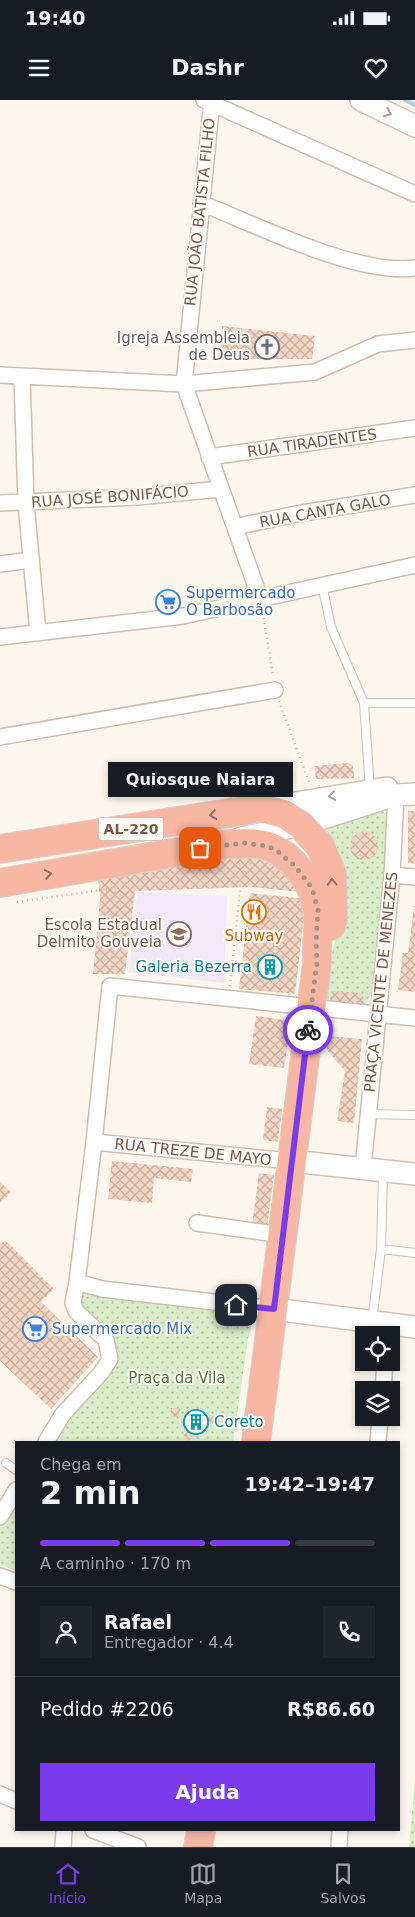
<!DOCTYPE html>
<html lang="pt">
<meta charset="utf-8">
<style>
:root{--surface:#171b24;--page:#20242c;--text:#f1f3f6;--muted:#9ea1a6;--line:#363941;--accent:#7c3aed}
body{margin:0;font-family:"DejaVu Sans",sans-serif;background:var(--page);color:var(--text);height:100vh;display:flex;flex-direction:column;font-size:19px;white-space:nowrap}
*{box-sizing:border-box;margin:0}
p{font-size:16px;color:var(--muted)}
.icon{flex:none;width:28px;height:28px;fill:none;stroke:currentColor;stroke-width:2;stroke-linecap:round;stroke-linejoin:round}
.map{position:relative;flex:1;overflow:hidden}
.side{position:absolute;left:15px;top:1341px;width:385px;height:390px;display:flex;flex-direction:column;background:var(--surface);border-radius:0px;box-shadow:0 2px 8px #0003}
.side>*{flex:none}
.tools{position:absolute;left:355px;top:1226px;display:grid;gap:10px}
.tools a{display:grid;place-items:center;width:45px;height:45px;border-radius:0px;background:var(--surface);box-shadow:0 2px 8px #0003;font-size:25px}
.pin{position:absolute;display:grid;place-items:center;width:42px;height:42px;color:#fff;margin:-21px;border-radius:10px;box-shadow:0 2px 8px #0006}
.courier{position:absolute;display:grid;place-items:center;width:50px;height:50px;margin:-25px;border:4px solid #7c3aed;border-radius:50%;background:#fff;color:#222;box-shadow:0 1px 6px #0007}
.bubble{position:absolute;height:35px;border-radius:0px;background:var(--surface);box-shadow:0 2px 8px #0003;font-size:16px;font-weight:600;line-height:35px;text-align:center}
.head em{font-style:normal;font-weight:600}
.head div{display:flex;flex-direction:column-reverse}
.head{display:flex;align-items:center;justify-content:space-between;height:85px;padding:0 25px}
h1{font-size:32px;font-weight:600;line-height:38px}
.bar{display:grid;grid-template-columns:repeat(4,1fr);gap:8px 5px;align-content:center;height:60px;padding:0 25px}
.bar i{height:6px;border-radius:4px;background:var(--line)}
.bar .active{background:var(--accent)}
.bar p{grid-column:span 4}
.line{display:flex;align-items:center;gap:12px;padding:0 25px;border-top:1px solid var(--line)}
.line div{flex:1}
.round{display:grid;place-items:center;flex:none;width:52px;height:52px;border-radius:0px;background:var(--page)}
.cta{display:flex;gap:10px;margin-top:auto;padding:10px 25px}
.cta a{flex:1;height:58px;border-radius:0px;background:var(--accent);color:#fff;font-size:20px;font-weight:600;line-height:58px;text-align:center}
.status{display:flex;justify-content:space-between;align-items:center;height:35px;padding:0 25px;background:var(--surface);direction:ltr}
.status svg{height:14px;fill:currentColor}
header{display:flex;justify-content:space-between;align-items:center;height:65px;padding:0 25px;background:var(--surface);font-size:22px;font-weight:600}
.dock{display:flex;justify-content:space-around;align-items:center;height:70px;border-top:1px solid var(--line);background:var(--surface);font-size:14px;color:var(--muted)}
.dock a{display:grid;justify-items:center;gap:2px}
.dock .active{color:var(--accent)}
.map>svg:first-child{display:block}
.education{fill:#f3e8fa}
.green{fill:url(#green-dots)}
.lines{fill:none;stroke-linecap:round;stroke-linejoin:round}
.stream{stroke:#a5d3da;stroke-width:4}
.building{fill:url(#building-cross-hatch)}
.lane-casing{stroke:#d1beb0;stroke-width:10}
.street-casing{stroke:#d1beb0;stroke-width:18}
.secondary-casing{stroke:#d6c0b0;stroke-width:24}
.highway-casing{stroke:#dad1cd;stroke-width:30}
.path{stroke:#d9b8a5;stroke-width:2.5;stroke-dasharray:1 4;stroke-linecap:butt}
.lane{stroke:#fff;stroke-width:8}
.street{stroke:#fff;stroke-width:15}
.secondary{stroke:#fff;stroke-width:21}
.highway{stroke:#f7b7a3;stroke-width:28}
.oneway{stroke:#af9d94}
.oneway2{stroke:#936e5e}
.done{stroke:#a89285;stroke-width:5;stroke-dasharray:0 9}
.route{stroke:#7c3aed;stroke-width:6}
.labels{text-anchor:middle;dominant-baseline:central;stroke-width:4;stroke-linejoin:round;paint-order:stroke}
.shield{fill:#fffaf3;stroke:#a28b7f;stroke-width:1}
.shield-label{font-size:14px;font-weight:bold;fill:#7a5c4d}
.street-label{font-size:15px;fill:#7a5c4d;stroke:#fffaf3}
.worship-label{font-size:15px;fill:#5b616d;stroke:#fffaf3;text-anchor:end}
.shop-label{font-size:15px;fill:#366cbe;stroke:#fffaf3;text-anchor:start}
.education-label{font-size:15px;fill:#785e54;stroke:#fffaf3;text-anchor:end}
.food-label{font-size:15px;fill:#c56008;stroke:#fffaf3}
.culture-label{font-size:15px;fill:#0d838f;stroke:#fffaf3;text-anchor:end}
.park-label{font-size:15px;fill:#537a41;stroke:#fffaf3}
</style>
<div class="status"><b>19:40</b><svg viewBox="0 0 49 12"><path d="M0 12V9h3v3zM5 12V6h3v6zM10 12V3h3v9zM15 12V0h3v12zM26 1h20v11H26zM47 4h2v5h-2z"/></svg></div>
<header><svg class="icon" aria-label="menu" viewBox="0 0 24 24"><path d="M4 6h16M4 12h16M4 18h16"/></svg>Dashr<svg class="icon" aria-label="heart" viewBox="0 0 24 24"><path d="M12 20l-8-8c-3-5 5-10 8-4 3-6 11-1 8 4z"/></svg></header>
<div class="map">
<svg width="415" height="1747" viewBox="0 0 415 1747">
<defs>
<pattern id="green-dots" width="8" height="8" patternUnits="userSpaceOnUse" patternTransform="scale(1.25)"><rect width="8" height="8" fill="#d8ecc9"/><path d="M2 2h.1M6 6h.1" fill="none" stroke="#b4c2a5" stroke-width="1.8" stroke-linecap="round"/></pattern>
<pattern id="building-cross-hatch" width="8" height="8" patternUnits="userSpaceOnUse" patternTransform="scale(1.25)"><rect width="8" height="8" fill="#f3d5c3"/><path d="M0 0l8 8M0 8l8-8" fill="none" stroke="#cab0a1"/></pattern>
</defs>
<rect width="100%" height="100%" fill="#fdf6ec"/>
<path class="education" d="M 137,792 L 227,796 L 224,883 L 129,872 Z"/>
<path class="green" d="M 376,707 L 391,717 L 378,880 L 363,910 L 325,905 L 322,900 L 335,840 L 339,807 L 321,729 Z
M 82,1193 L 254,1216 L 248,1239 L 233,1342 L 52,1342 C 58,1333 64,1322 72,1314 C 88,1295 128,1269 114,1241 C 109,1229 89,1214 80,1203 Z
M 16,1400 L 16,1471 L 0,1464 L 0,1427 Z
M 415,1679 L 415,1747 L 409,1747 Z"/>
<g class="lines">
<path class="stream" d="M 405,0 L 415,5"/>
</g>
<path class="building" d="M 222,226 L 315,236 L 312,259 L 221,259 Z
M 348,663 L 353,665 L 354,678 L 316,679 L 314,666 Z
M 408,711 L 415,711 L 415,764 L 408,763 Z
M350 746a14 14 0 1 1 28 0a14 14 0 1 1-28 0Z
M 265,750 L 310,793 L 252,787 L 135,791 L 125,874 L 93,874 L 100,798 L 97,770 Z
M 250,793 L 306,799 L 295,894 L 239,889 Z
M 414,806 L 415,806 L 415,892 L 398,890 L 403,853 L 408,853 Z
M 334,891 L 362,893 L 365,903 L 363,907 L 330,904 L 330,897 Z
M 256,916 L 291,921 L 284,968 L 249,964 Z
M 327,936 L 362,939 L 354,1023 L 337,1021 L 345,971 L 327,950 Z
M 267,1007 L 282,1009 L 278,1042 L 263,1040 Z
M 112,1061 L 193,1069 L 191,1082 L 154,1078 L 152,1103 L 108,1099 Z
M 259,1073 L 274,1075 L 267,1127 L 252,1125 Z
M 0,1082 L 11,1092 L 0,1103 Z
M 5,1140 L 54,1189 L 41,1202 L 98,1257 L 51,1309 L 0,1261 L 0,1145 Z
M 171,1308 L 180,1309 L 179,1317 L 170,1316 Z
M185 1322a11 11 0 1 1 22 0a11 11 0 1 1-22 0Z
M 212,1314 L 216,1320 L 211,1324 L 206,1318 Z
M 189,1331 L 193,1337 L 188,1341 L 183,1335 Z"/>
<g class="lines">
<defs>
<path id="lane" d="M 322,484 L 331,527 L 364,603 L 370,690
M 364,603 L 415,603
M 368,1014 L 415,1015
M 381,1149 L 415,1153
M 372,1221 L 381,1149 L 383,1073
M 6,1363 L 16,1370"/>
<path id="street" d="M 204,0 L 415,94
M 212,0 L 184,284 L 260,498
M 201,103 C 256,125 358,176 415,168
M 0,275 L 184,284 L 315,272 L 378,244 L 415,240
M 22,276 L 26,403 L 38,533
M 209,357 L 415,328
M 0,403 L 137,397 L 221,389
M 235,427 L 296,414 L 415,395
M 0,464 L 31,460
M 0,537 L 183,516 L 415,465
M 0,637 L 275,590
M 392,775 L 415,777
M 94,1042 L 291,1061
M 363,1068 L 392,775 L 396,695
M 197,1123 L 283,1135
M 77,1182 L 102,1189 L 274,1209
M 383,1290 L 385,1262
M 46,1342 L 63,1314 L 101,1273 L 110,1259 L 106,1240 L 76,1211 L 73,1203 L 77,1182 L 94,1042 L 110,886 L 415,918
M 378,1342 L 380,1318
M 0,1417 L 16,1390
M 0,1476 L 16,1482
M 0,1694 L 16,1701
M 93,1730 L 138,1747
M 63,1747 L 64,1730
M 339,1747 L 340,1730"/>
<path id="secondary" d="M 361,0 L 415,26
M 265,708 L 387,688
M 241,738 L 301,725 L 396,695 L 415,694
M 291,1061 L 415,1074
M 274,1209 L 415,1227"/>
<path id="highway" d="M 0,749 L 261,708 L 284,714 L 301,725 L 320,746 L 332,774 L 333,819 L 331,826
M 0,783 L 218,745 C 234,744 253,741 268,746 C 292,755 314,784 317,808 C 320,824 316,845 317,863 L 256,1342
M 198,1747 L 201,1730"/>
</defs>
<use href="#lane" class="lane-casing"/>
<use href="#street" class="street-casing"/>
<use href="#secondary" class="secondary-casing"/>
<use href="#highway" class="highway-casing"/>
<path class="path" d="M 263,513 L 273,576
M 279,601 L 310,685
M 17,802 L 115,788
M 111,872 L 118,813 L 114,783
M 230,886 L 241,781 L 251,762"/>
<use href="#lane" class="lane"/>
<use href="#street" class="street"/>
<use href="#secondary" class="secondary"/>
<use href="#highway" class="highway"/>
</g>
<defs><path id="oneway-chevron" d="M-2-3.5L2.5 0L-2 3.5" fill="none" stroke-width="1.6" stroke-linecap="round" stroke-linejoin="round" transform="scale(1.25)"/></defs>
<g class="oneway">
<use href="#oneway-chevron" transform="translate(388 13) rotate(25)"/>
<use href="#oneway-chevron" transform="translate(332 696) rotate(172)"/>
</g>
<g class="oneway2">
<use href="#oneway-chevron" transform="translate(213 715) rotate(171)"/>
<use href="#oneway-chevron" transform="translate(48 774) rotate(-10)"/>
<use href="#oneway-chevron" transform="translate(332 782) rotate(-92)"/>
</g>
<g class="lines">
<path class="done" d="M 200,748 L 245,743 L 267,746 L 276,750 L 295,766 L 312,788 L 318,810 L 316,842 L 317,863 L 308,930"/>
<path class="route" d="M 236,1205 L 274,1209 L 308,930"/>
</g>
<defs>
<symbol id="church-ring" viewBox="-11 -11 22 22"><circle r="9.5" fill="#fffaf3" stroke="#6b7280" stroke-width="1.5"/><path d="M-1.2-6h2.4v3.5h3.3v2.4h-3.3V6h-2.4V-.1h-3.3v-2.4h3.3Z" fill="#6b7280"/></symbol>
<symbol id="supermarket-ring" viewBox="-11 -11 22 22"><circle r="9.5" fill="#fffaf3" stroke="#3f7fe0" stroke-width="1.5"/><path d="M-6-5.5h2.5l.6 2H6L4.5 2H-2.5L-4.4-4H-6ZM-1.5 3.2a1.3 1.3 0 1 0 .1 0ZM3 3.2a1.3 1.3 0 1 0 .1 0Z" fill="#3f7fe0"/></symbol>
<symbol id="restaurant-ring" viewBox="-11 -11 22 22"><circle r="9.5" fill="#fffaf3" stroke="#e8710a" stroke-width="1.5"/><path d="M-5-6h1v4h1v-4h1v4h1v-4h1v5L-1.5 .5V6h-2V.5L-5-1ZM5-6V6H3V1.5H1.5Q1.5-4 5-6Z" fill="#e8710a"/></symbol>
<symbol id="school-ring" viewBox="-11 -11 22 22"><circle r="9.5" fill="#fffaf3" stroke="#8d6e63" stroke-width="1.5"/><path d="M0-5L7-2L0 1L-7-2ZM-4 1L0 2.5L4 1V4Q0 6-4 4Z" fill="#8d6e63"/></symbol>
<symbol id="building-ring" viewBox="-11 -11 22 22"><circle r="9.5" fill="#fffaf3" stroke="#0f9aa8" stroke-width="1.5"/><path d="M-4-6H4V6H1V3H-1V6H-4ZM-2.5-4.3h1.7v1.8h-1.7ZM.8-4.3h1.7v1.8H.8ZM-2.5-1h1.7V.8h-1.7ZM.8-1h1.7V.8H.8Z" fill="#0f9aa8"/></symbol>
</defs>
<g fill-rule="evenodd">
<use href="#church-ring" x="253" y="233" width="28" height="28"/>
<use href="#supermarket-ring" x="154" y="488" width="28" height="28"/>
<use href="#restaurant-ring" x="240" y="798" width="28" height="28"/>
<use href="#school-ring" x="165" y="820" width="28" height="28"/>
<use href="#building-ring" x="256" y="853" width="28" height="28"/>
<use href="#supermarket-ring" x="21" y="1215" width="28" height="28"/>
<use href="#building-ring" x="182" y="1308" width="28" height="28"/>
</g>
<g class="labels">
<rect class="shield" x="98.5" y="717.5" width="65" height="23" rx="4"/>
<g class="shield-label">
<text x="131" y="729">AL-220</text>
</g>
<g class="street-label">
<text transform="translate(200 112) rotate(-84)">RUA JOÃO BATISTA FILHO</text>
<text transform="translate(312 343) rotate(-8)">RUA TIRADENTES</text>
<text transform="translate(110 397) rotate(-4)">RUA JOSÉ BONIFÁCIO</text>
<text transform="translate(325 411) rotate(-10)">RUA CANTA GALO</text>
<text transform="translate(381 882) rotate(-84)">PRAÇA VICENTE DE MENEZES</text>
<text transform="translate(193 1052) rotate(6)">RUA TREZE DE MAYO</text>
</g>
<g class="worship-label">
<text x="250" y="238">Igreja Assembleia<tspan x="250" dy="17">de Deus</tspan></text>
</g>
<g class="shop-label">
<text x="186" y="493">Supermercado<tspan x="186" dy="17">O Barbosão</tspan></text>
<text x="52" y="1229">Supermercado Mix</text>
</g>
<g class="education-label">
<text x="162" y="825">Escola Estadual<tspan x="162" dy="17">Delmito Gouveia</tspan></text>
</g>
<g class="food-label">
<text x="254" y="836">Subway</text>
</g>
<g class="culture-label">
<text x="252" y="867">Galeria Bezerra</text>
<text x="214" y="1322" text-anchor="start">Coreto</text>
</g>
<g class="park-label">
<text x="177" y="1278">Praça da Vila</text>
</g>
</g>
</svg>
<div class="tools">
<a><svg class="icon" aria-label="locate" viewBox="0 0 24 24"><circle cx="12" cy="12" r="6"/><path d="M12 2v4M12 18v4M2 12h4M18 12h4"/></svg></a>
<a><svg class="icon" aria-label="layers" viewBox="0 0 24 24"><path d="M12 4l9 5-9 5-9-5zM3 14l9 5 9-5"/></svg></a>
</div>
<div class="pin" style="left:200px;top:748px;background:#ea580c"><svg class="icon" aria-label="bag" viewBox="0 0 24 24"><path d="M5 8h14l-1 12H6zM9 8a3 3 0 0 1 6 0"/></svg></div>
<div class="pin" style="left:236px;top:1205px;background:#1f2937"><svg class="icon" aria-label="home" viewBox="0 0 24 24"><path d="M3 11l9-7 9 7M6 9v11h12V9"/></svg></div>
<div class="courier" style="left:308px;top:930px"><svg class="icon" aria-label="bike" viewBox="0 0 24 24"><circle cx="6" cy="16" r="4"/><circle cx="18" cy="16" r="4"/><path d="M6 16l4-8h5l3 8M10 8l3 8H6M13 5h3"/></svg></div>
<div class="bubble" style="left:108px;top:662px;width:185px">Quiosque Naiara</div>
<section class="side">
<div class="head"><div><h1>2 min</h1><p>Chega em</p></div><em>19:42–19:47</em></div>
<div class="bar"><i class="active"></i><i class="active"></i><i class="active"></i><i></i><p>A caminho · 170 m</p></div>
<div class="line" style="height:90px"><a class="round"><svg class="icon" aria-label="person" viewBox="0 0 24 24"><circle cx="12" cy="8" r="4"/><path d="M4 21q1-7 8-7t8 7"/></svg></a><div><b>Rafael</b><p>Entregador · 4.4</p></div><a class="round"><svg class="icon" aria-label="phone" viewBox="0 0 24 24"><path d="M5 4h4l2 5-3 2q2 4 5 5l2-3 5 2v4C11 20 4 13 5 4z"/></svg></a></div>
<div class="line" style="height:65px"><div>Pedido #2206</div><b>R$86.60</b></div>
<div class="cta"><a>Ajuda</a></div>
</section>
</div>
<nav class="dock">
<a class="active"><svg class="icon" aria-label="home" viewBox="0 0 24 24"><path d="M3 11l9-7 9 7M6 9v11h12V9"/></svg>Início</a>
<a><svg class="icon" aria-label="map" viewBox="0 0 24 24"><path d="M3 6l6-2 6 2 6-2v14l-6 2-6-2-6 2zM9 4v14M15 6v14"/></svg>Mapa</a>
<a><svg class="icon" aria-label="saved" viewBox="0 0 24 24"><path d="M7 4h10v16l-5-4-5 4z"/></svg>Salvos</a>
</nav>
